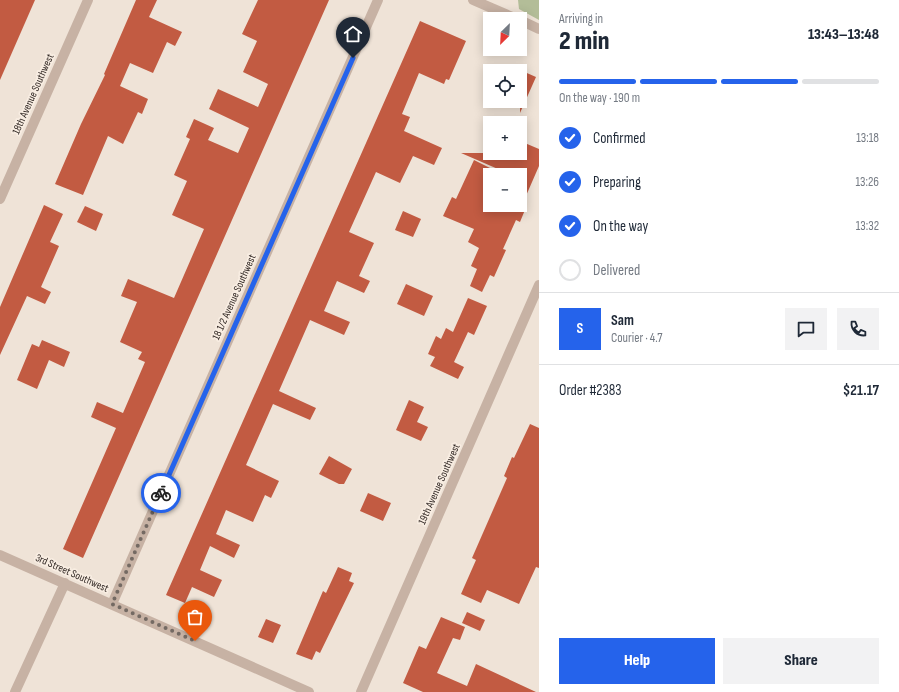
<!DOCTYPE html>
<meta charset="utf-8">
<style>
:root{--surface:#fff;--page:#f2f2f3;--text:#1f2937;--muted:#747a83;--line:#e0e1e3;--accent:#2563eb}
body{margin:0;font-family:"Sofia Sans Condensed",sans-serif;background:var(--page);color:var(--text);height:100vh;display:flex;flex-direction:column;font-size:15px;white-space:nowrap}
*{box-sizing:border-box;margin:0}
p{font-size:13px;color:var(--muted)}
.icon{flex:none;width:22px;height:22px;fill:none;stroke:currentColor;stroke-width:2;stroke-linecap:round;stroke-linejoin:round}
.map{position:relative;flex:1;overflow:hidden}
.sheet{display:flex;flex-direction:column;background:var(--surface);width:360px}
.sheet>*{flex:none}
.needle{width:26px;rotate:204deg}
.fabs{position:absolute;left:483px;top:12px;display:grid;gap:8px}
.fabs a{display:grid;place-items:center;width:44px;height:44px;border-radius:0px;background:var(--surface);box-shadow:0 2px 10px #0003;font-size:20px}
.pin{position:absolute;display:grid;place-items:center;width:34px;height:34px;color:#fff;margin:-41px -17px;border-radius:50% 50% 50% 0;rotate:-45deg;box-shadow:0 0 4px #0007}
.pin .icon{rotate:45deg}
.courier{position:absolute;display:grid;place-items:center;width:40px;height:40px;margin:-20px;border:3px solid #2563eb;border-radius:50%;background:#fff;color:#222;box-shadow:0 1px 5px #0007}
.overview em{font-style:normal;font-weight:800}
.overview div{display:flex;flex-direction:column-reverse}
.overview{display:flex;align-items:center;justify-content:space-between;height:68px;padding:0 20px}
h1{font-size:26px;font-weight:800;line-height:30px}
.bar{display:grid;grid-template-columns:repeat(4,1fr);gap:6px 4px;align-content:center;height:48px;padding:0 20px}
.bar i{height:5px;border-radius:3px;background:var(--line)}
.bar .selected{background:var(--accent)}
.bar p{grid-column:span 4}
.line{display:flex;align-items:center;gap:10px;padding:0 20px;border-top:1px solid var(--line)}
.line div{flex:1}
.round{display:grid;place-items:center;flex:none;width:42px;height:42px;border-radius:0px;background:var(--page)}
ol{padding:0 20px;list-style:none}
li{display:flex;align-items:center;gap:12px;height:44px}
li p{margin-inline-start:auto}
li .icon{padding:4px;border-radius:50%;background:var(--accent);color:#fff;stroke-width:4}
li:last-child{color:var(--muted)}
li i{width:22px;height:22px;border:2px solid var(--line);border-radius:50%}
.primary-button{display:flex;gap:8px;margin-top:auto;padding:8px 20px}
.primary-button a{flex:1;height:46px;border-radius:0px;background:var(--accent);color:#fff;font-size:16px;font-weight:800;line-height:46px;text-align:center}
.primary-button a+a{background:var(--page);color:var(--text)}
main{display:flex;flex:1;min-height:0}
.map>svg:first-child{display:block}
.green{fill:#b3bd98}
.building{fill:#c25b42}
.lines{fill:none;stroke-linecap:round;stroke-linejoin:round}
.minor{stroke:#c7b2a4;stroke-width:10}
.done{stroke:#746a63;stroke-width:4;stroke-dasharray:0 7.2}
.route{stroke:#2563eb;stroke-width:5}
.labels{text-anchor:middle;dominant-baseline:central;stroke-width:3.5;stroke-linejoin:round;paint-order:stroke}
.street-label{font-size:11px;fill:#322925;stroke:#f8ede2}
</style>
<main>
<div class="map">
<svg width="539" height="692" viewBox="0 0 539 692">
<rect width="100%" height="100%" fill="#efe3d7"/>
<path class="green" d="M 518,0 L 539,0 L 539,20 L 519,9 Z"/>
<path class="building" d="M 0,0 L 35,0 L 0,80 Z
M 136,0 L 157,0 L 149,17 L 182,32 L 175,46 L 167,42 L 153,73 L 130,63 L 120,86 L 148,99 L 142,114 L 138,112 L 123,144 L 108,136 L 83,195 L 55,184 L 81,124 L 105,75 L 104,74 Z
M 258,0 L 329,0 L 83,558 L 63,549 L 116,428 L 91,417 L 97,402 L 123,413 L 145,362 L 138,359 L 142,352 L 120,342 L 137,302 L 121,296 L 128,279 L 174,298 L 204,229 L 172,215 L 187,181 L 174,175 L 190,139 L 186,137 L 194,119 L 214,128 L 208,140 L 238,153 L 249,128 L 209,109 L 218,89 L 258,107 L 268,84 L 243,72 L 257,41 L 242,34 Z
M 420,21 L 466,41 L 449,80 L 446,79 L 444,84 L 419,73 L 402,114 L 410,117 L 404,131 L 442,148 L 434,165 L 413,156 L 400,183 L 376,172 L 349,232 L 374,243 L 359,276 L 370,281 L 364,293 L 337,281 L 324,311 L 350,322 L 344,335 L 310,320 L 279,391 L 316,408 L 310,420 L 273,404 L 246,465 L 279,481 L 271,498 L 265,495 L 253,522 L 226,510 L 216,534 L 240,545 L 234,558 L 210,546 L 200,570 L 222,580 L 214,597 L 192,587 L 185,603 L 166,595 Z
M 520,70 L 536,77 L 520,113 Z
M 520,141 L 539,149 L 539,166 L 522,205 L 527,205 L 520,222 L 516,220 L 503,249 L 506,250 L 494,277 L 490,275 L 482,292 L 470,286 L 477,269 L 471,266 L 479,248 L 468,242 L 474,229 L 443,216 L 452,197 L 456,199 L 474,160 L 490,168 L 490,205 L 520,205 L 520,175 L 512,175 L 461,153 L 520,153 Z
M 44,205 L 63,214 L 50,242 L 59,246 L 41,287 L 51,292 L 45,304 L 27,296 L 0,355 L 0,307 Z
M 85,206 L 103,214 L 96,231 L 77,222 Z
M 403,211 L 421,219 L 413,237 L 395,230 Z
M 406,284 L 433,296 L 424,316 L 397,304 Z
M 468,298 L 487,306 L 474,335 L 468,332 L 454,362 L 464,367 L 458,379 L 430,366 L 435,357 L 428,354 L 436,336 L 441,339 L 446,328 L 453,332 Z
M 42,340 L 70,352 L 64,367 L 49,360 L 37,389 L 17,380 L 32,344 L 39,347 Z
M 409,400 L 424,407 L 417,422 L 428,427 L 421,441 L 396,430 Z
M 530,424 L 539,428 L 539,568 L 536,567 L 519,604 L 487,590 L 481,603 L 461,594 L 476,560 L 472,558 L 507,478 L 504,476 L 512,457 L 514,458 Z
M 329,456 L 352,469 L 344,484 L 339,484 L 319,474 Z
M 368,493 L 391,503 L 383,521 L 360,511 Z
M 338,567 L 352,573 L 349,581 L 354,583 L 320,653 L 316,651 L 312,660 L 296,654 L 323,591 L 326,593 Z
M 467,612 L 485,620 L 480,631 L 462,623 Z
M 441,617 L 465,627 L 460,640 L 453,638 L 437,673 L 467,686 L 476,664 L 536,692 L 423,692 L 403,683 L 419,646 L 426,649 Z
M 266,619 L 281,625 L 273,643 L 258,637 Z"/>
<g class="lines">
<path class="minor" d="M 473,0 L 517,19
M 520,20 L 539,29
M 0,199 L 88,0
M 0,555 L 309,692
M 112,604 L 378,0
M 15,692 L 65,583
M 361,692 L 539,285"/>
</g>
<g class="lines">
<path class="done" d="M 161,493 L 112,604 L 195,641"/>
<path class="route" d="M 161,493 L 353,58"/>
</g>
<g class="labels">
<g class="street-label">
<text transform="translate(33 94) rotate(-66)">18th Avenue Southwest</text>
<text transform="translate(234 297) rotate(-66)">18 1/2 Avenue Southwest</text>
<text transform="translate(439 484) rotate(-66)">19th Avenue Southwest</text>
<text transform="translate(72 573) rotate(24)">3rd Street Southwest</text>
</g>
</g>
</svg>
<div class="fabs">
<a><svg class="needle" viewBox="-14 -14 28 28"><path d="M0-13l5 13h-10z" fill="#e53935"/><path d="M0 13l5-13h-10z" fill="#747a83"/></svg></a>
<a><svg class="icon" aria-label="locate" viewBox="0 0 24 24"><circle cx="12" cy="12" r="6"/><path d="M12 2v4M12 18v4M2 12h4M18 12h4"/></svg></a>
<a>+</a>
<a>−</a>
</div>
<div class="pin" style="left:195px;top:641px;background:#ea580c"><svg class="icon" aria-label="bag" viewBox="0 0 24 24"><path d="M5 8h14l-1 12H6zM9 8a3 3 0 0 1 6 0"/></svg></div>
<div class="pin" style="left:353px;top:58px;background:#1f2937"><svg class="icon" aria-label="home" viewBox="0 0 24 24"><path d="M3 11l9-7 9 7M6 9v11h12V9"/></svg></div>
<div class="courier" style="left:161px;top:493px"><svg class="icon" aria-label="bike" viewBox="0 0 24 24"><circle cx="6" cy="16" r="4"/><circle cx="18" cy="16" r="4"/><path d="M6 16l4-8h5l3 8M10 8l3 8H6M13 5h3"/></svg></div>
</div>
<section class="sheet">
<div class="overview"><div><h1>2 min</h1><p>Arriving in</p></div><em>13:43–13:48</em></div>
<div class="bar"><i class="selected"></i><i class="selected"></i><i class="selected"></i><i></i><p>On the way · 190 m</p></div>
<ol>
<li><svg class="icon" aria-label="check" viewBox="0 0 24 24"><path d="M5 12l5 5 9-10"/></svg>Confirmed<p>13:18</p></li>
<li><svg class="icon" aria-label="check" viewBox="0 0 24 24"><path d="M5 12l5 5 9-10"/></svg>Preparing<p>13:26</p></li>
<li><svg class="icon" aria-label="check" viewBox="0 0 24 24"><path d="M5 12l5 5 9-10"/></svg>On the way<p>13:32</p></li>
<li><i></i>Delivered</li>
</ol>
<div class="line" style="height:72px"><b class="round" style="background:var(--accent);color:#fff">S</b><div><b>Sam</b><p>Courier · 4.7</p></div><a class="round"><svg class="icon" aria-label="chat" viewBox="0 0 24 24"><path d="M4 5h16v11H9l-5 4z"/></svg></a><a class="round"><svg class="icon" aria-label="phone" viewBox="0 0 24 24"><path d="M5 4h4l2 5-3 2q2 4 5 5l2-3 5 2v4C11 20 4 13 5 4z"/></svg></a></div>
<div class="line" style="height:52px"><div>Order #2383</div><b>$21.17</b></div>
<div class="primary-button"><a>Help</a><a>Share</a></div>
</section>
</main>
